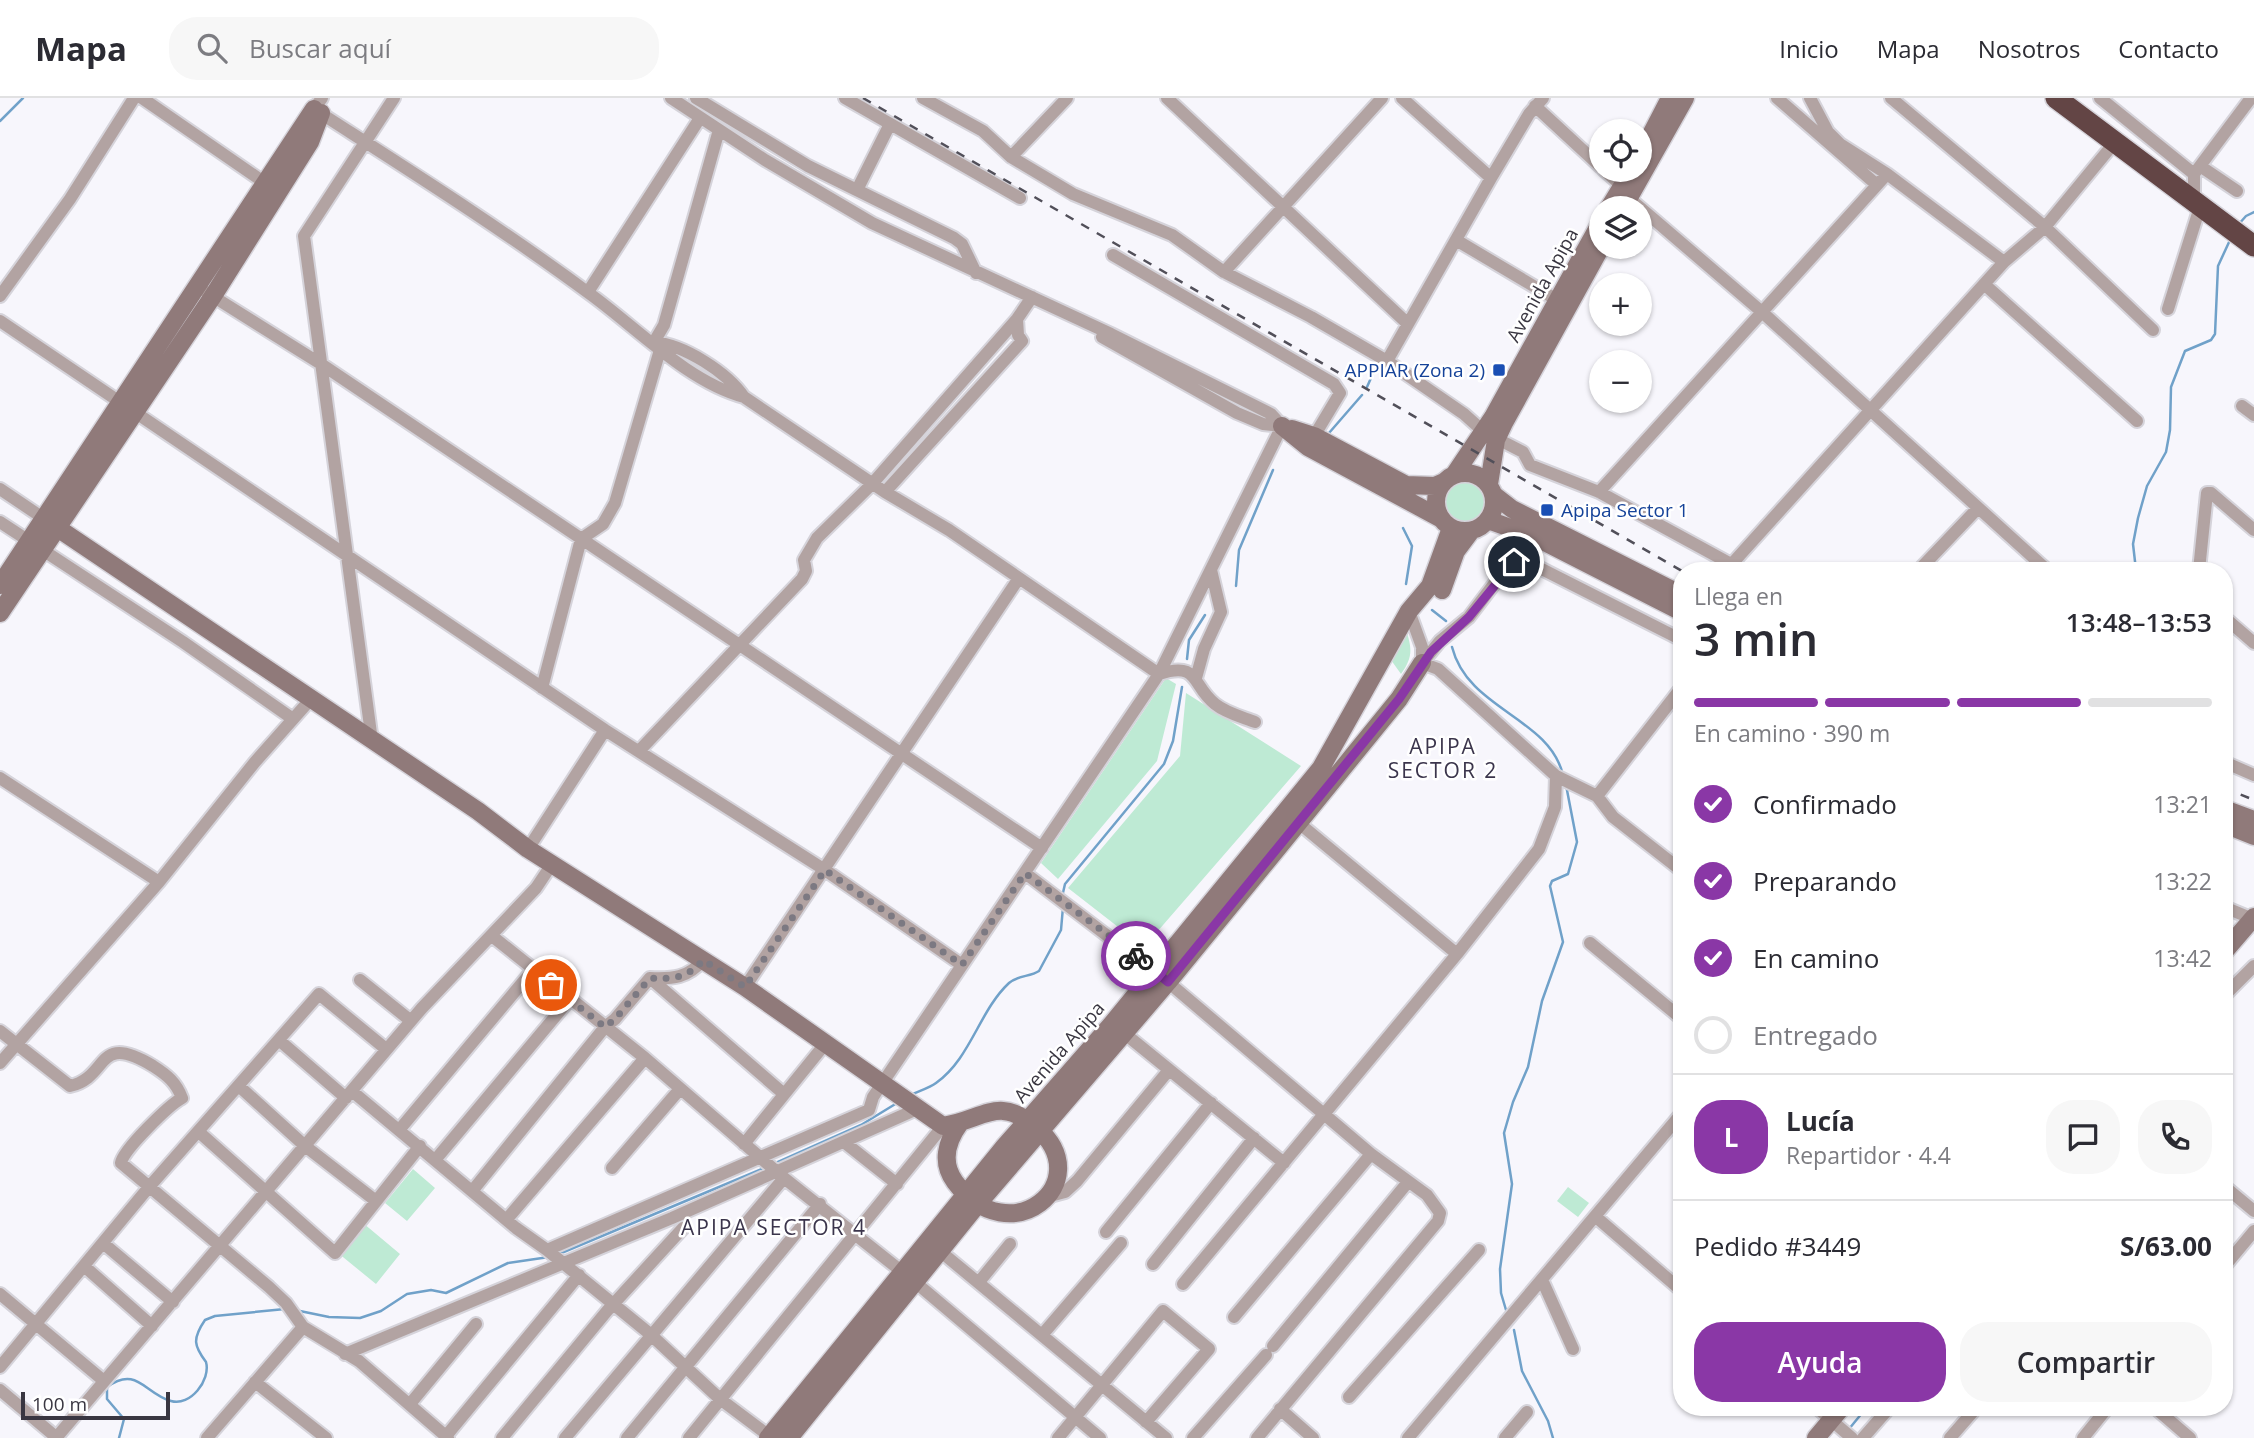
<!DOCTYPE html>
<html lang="es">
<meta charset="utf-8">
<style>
:root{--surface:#fff;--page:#f7f7f7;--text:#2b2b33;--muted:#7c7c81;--line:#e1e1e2;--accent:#8a37a6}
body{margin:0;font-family:"Open Sans",sans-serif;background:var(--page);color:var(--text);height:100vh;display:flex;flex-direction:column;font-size:26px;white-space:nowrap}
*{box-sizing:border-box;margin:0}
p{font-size:23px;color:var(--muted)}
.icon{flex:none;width:38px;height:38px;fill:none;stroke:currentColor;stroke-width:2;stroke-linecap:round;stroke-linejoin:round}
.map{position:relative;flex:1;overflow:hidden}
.panel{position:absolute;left:1673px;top:464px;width:560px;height:854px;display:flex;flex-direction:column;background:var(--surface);border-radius:28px;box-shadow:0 2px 5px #0004}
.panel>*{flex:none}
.buttons{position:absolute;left:1589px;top:21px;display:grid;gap:14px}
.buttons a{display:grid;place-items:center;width:63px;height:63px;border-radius:50%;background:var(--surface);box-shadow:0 2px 5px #0004;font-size:35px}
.scale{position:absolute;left:21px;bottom:18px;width:149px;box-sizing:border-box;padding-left:7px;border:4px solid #393641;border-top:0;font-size:19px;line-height:24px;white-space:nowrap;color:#393641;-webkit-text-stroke:5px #fff;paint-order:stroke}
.pin{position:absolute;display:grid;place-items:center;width:60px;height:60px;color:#fff;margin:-30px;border:4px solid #fff;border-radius:50%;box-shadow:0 2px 7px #0007}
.courier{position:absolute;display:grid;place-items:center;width:70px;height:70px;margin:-35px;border:5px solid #8a37a6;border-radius:50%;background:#fff;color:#222;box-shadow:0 2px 9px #0007}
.headline em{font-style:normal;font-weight:600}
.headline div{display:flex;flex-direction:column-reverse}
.headline{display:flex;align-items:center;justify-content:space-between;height:119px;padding:0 21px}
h1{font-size:46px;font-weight:600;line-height:52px}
.bar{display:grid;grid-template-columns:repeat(4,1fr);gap:10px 7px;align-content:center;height:84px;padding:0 21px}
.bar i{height:9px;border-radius:5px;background:var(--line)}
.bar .selected{background:var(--accent)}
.bar p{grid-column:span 4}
.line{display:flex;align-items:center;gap:18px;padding:0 21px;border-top:2px solid var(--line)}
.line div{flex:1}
.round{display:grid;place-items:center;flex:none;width:74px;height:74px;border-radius:28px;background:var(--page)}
ol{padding:0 21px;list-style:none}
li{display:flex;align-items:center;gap:21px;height:77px}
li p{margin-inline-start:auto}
li .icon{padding:7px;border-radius:50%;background:var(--accent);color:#fff;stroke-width:4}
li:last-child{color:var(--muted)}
li i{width:38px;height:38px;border:4px solid var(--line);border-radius:50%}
.cta{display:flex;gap:14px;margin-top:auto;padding:14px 21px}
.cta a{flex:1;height:80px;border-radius:28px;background:var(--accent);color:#fff;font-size:28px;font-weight:600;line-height:80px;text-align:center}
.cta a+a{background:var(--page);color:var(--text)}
header{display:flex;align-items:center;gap:42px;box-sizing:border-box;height:98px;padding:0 35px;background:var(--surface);border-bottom:2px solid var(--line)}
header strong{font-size:33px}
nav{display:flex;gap:38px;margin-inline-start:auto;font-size:24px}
.search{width:490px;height:63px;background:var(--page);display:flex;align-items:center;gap:18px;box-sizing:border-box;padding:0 24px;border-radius:28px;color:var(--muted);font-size:26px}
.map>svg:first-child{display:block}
.green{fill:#beead4}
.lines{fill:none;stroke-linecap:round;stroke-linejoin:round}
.stream{stroke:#70a1c9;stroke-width:2.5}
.street-casing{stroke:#d5d3da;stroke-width:16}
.secondary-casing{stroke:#d5d3da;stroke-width:21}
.highway-casing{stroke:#d5d3da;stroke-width:24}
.street{stroke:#b2a3a2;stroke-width:12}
.secondary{stroke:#907a7a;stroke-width:18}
.highway{stroke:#634545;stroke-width:21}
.rail{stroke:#514f59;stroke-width:2.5;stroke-dasharray:9 9;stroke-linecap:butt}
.done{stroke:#7c7982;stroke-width:7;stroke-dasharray:0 12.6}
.route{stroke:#8a37a6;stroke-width:9}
.transit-dot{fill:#1a4fb4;stroke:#fff;stroke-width:2.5}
.labels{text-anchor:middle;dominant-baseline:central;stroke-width:5;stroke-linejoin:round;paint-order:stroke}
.street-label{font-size:19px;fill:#393641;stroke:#fff}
.transit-label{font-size:19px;fill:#164399;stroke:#fff;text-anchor:end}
.neighbourhood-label{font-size:21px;letter-spacing:2px;fill:#3b354c;stroke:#fff}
</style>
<header>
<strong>Mapa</strong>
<div class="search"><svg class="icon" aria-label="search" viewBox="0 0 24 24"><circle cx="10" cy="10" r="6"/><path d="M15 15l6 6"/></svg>Buscar aquí</div>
<nav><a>Inicio</a><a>Mapa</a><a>Nosotros</a><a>Contacto</a></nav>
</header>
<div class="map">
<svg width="2254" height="1340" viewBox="0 0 2254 1340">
<rect width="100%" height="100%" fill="#f7f6fc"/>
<path class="green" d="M1444 405a21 21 0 1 1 42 0a21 21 0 1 1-42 0Z
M 1404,526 C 1411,547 1415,557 1401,576 L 1391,562 Z
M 1166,580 L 1176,586 L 1157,663 L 1058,781 L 1041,765 Z
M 1186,595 L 1301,668 L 1150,842 L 1143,838 L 1131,839 L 1068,790 L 1180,658 Z
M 413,1071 L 435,1090 L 407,1123 L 385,1105 Z
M 1568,1089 L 1589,1105 L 1578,1119 L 1557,1103 Z
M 363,1125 L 400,1156 L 376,1186 L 338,1155 Z"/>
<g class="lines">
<path class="stream" d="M 0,23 L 23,0
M 2238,127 L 2246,118 L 2254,114
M 1367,289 L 1375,271
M 1329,335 L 1362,297
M 1403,430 L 1412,448 L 1406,486
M 2136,472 L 2133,446 L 2138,420 L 2147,388 L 2166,354 L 2170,332 L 2171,289 L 2185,253 L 2211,242 L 2215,236 L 2218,168 L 2230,142
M 1236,488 L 1239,452 L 1273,372
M 1432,512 L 1446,523
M 1452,549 C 1468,612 1549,619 1563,677
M 1187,561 L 1189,542 L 1205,517
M 1062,799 L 1065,786 L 1164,666 L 1173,643 L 1182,589
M 911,997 C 919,993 929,990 936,985 C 971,960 979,913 1009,885 C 1018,877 1030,879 1039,873 L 1061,832 L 1063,809
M 778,1064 L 861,1027 L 897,1005
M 559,1156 L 762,1071
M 295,1212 L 329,1219 L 360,1220 L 381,1213 L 407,1196 L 431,1192 L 446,1195 L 508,1165 L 549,1159
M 1506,1212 L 1501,1195 L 1500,1171 L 1512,1086 L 1504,1035 L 1513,1004 L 1528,969 L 1542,903 L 1563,844 L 1550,788 L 1552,783 L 1568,776 L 1577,744 L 1566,687
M 1514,1232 L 1522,1273 L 1548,1323 L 1553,1340
M 1849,1331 L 1867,1309
M 119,1340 L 124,1321 L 107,1301 L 107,1289 C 137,1267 145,1296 171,1303 C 190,1309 211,1282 206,1264 C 194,1248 192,1241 205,1222 L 215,1218 L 285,1211"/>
<defs>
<path id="street" d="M 142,0 L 265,85
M 322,0 L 314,11 C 407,71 501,130 590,196 C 637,230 688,284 744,299 L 885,394 L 949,432 L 1159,576 C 1200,563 1191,587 1215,606 C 1226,615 1242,619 1255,624
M 671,0 L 765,62 L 872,125 L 1111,236 L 1271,316 L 1282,328
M 696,0 L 808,68 L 954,140 L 962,146 L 976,175
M 845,0 L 1020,100
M 923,0 L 983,33 L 1011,59 L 1073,96 L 1172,137 L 1224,174 L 1311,219 L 1387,263 L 1464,316 L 1484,334 L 1523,354 L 1530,367 L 1599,394 L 1742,472
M 1167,0 L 1408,226
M 1402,0 L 1491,80
M 1777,0 L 1877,87
M 1810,0 L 1828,34 L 1840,46 L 1887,76 L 2004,164
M 1891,0 L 2045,129 L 2153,232
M 2100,0 L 2194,76
M 1535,8 L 1601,69
M 719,32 L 664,227 L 654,244 C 684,247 727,274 744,299
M 1011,59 L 1067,0
M 2200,68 L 2237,93
M 1604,72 L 1622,88
M 857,92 L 890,26
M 1629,100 L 1762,214 L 2047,472
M 2194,104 L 2194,76 L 2251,0
M 1456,142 L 1557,202
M 1113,157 L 1334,286 L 1340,295 L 1310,345
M 1224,174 L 1382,0
M 1984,186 L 2137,323
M 206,194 L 321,266 L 1042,750
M 588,194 L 700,20
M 0,198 L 70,101 L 134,0
M 2168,211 L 2200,109
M 0,223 L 605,632 L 825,772 L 962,867
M 1102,239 L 1237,315 L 1263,326 L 1282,328
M 1387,263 L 1491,80 L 1529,16 L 1543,0
M 2242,308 L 2254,317
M 0,391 L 49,424
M 885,394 L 1022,243 L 1018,237 L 1017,221
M 1599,394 L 1887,76
M 0,424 L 183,544 L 293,621
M 1730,468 L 2004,164 L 2045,129 L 2115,44
M 1919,472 L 1978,410
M 2199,472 L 2207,395 L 2211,395 L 2254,432
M 1409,513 L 1422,549 L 1422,565
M 2224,519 L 2254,545
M 1422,565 L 1438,571 L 1556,678 L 1597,698 L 1613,719 L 1682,773
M 1422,565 L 1440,543 L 1469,519 L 1507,469 L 1514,464 L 1526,463 L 1682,542
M 1196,580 L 1204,551 L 1221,514 L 1211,472
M 542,590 L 581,441 L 603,426 L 615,405 L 660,252
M 372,643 L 304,138 L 394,0
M 639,653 L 802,481 L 806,473 L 804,462 L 817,440 L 872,386 L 1017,221 L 1032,199
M 2224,664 L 2254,677
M 0,680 L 159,784
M 1597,698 L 1682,589
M 1294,721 L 1457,856
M 528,751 L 605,632
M 1025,775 L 1168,884 L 1371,1056 L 1427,1097 L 1440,1115 L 1438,1123 L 1257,1340
M 2224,809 L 2253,821
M 492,838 L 645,960 L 784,1080 L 915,1184 L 1100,1340
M 1590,845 L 1682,921
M 650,880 L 784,996
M 650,880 C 673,881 688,880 703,862
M 360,882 L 411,923
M 745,889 L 1019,480
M 2224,898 L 2254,868
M 0,933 L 70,988 C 110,979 95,933 153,968 C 167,977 176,984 182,1000 C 169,1007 123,1052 121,1065 L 269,1189 L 286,1205 L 303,1229 L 359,1263 L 448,1340
M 1124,935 L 1284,1065
M 280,943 L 346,1000
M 0,965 L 159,784 L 255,664 L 310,602
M 240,989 L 305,1048 L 376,1103
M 353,994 L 516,1130 L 547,1152 L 650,1236 L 720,1301 L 772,1340
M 400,1031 L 533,872
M 200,1035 L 335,1155 L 420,1048
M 844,1044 L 897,1086
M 744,1046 L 825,946
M 436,1061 L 569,902
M 612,1070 L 680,991
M 2224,1088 L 2254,1113
M 473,1092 L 605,929 L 615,921 L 650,880
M 1050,1098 L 1065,1094 L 1077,1083 L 1169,972
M 1596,1119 L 1682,1193
M 507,1121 L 645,960
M 1106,1134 L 1211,1005
M 103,1145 L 173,1204
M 547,1152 L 869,1012 L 873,999 L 1159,576 L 1282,328
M 940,1153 L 1166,1340
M 1153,1166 L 1254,1040
M 84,1168 L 152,1228
M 2224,1169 L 2254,1133
M 979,1184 L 1010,1146
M 1543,1184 L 1573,1251
M 1183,1186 L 1457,856 L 1539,751 L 1555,709 L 1556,678
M 0,1196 L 104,1283
M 1234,1219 L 1371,1056
M 1042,1237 L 1121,1145
M 1273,1248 L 1408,1084
M 345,1256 L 672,1120 L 917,1011
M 0,1269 L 149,1089 L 319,896 L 386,951
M 255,1284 L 326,1340
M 0,1292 L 56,1339
M 1349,1299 L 1479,1152
M 410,1306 L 476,1226
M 1816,1309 L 1852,1340
M 2154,1309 L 2190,1340
M 1280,1311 L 1313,1340
M 446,1338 L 579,1177
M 56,1340 L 422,910 L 536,790 L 552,766
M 207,1340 L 303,1229
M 502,1340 L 607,1213 L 683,1130
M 565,1340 L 784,1080
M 627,1340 L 820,1106
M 689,1340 L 943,1028
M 1058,1340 L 1163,1213 L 1209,1251 L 1146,1324
M 1193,1340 L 1266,1257
M 1408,1340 L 1682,1015
M 1505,1340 L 1527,1314
M 1863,1340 L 1890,1309
M 1950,1340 L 1977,1309
M 2083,1340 L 2108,1309"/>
<path id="secondary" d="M 1640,58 L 1670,0
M 1609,110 L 1632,72
M 1623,110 L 1685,0
M 1282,328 L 1308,349 L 1440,420
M 1292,331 L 1314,338 L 1406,387 L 1435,388 L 1444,384
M1436 404a29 29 0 1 1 58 0a29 29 0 1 1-58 0Z
M 1454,377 L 1493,319 L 1601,124
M 1489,386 L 1496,342 L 1504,325 L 1601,149
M 1494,397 L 1512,411 L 1682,497
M 1488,422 L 1533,438 L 1682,514
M 56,429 L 478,713 L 528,751 L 745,889 L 943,1028 C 984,1022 998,996 1037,1030 C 1099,1084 1010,1158 955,1084 C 941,1065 946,1044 960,1025
M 0,487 L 314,11
M 1442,492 L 1456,453 L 1471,433
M 0,515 L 213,198 L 310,44 L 321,15
M 2224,711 L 2254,722
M 2224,726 L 2254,738
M 2224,854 L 2254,819
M 768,1340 L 1004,1049 L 1111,927 L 1321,670 L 1409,513 L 1430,488 L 1451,430
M 789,1340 L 977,1107 L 1168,884 L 1299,724 L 1399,601 L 1422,565
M 1816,1340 L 1842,1309"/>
<path id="highway" d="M 2056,0 L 2254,148"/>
</defs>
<use href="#street" class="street-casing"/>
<use href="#secondary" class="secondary-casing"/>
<use href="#highway" class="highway-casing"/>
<use href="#street" class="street"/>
<use href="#secondary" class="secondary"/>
<use href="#highway" class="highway"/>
<path class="rail" d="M 863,0 L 1682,473
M 2224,690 L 2254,702"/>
</g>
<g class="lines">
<path class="done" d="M 551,887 L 605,929 L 615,921 L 650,880 C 673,881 688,880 703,862 L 745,889 L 825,772 L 962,867 L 1025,775 L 1136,858"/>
<path class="route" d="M 1136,858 L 1168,884 L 1399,601 L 1431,554 L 1469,519 L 1514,464"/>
</g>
<g class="transit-dot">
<rect x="1492" y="265" width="14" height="14" rx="3.5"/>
<rect x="1540" y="405" width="14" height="14" rx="3.5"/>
</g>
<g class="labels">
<g class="street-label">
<text transform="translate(1542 187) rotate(-61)">Avenida Apipa</text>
<text transform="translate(1059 954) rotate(-49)">Avenida Apipa</text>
</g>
<g class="transit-label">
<text x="1485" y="272">APPIAR (Zona 2)</text>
<text x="1561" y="412" text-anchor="start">Apipa Sector 1</text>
</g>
<g class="neighbourhood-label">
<text x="1443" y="648">APIPA<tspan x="1443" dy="24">SECTOR 2</tspan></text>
<text x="774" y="1129">APIPA SECTOR 4</text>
</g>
</g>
</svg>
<div class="buttons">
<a><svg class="icon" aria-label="locate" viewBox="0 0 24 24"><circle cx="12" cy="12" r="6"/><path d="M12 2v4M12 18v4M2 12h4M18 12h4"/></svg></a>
<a><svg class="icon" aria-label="layers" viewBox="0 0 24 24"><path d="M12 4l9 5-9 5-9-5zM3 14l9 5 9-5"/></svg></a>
<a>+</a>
<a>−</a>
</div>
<div class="scale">100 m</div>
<div class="pin" style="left:551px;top:887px;background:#ea580c"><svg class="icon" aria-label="bag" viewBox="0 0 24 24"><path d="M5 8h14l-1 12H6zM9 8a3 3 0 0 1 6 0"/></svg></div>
<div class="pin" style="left:1514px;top:464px;background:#1f2937"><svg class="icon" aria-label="home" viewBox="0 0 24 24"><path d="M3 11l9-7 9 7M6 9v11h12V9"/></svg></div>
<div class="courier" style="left:1136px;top:858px"><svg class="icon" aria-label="bike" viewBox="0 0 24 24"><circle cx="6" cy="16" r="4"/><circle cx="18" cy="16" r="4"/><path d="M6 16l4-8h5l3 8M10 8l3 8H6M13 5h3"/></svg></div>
<section class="panel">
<div class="headline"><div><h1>3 min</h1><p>Llega en</p></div><em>13:48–13:53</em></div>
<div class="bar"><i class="selected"></i><i class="selected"></i><i class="selected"></i><i></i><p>En camino · 390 m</p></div>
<ol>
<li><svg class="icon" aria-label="check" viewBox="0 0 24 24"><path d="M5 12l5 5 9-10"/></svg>Confirmado<p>13:21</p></li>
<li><svg class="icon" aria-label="check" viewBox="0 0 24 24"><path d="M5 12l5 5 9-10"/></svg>Preparando<p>13:22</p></li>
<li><svg class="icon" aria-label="check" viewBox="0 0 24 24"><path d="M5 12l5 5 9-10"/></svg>En camino<p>13:42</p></li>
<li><i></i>Entregado</li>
</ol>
<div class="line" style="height:126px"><b class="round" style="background:var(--accent);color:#fff">L</b><div><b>Lucía</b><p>Repartidor · 4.4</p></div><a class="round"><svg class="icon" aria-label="chat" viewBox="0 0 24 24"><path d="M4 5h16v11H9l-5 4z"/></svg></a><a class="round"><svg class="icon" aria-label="phone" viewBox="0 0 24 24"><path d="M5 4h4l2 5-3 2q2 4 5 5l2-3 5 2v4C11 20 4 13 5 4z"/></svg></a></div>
<div class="line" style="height:91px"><div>Pedido #3449</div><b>S/63.00</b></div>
<div class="cta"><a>Ayuda</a><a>Compartir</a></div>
</section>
</div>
